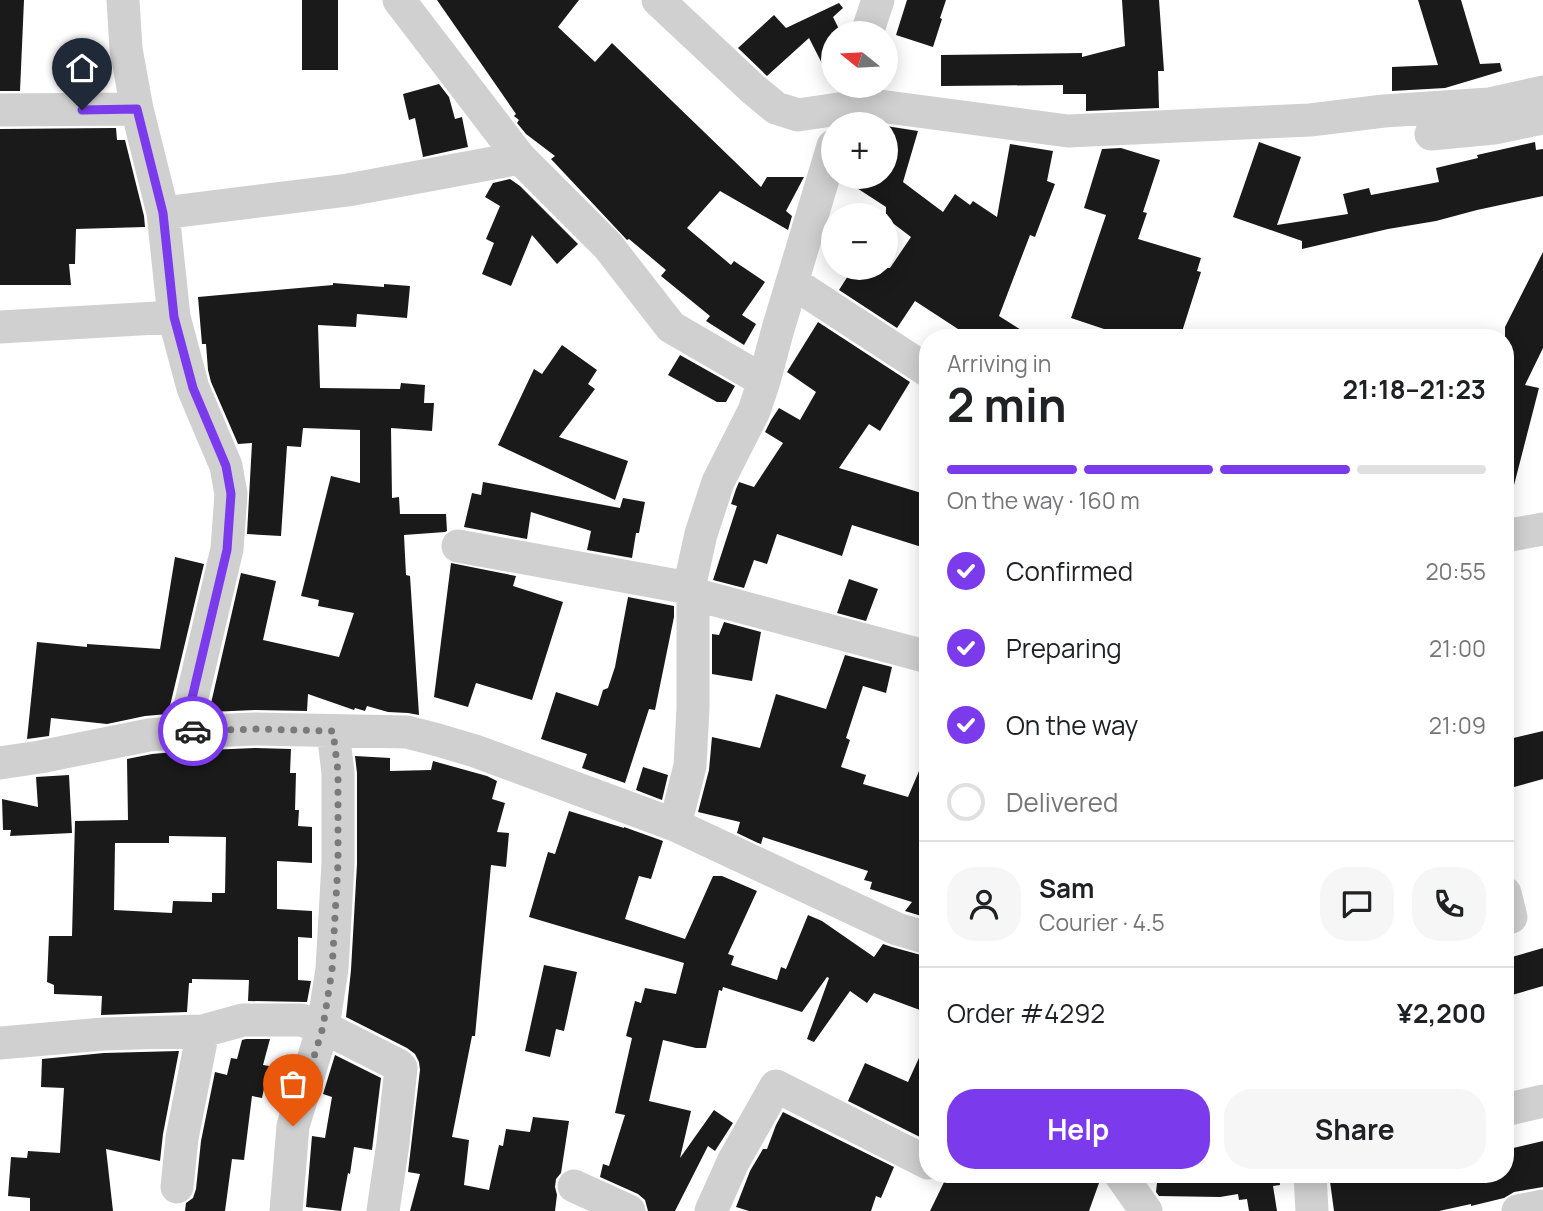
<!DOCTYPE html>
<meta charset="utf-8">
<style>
:root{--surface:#fff;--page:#f6f6f6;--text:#202124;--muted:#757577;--line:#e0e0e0;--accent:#7c3aed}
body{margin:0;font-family:Manrope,sans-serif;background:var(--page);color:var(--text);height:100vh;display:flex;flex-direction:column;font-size:26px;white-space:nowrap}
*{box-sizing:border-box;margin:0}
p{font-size:23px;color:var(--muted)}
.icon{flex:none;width:38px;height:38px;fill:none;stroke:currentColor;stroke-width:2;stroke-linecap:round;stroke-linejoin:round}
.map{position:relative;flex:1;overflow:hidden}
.side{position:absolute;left:919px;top:329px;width:595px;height:854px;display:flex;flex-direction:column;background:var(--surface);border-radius:28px;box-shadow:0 4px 18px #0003}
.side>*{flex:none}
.needle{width:46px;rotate:288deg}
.controls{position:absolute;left:821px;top:21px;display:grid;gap:14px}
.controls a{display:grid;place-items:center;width:77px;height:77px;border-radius:50%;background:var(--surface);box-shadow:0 4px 18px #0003;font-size:35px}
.pin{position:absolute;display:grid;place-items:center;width:60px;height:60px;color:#fff;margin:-72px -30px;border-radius:50% 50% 50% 0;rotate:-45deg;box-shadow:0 0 7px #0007}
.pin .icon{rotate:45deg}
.courier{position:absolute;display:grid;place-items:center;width:70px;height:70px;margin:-35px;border:5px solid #7c3aed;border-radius:50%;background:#fff;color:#222;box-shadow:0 2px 9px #0007}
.headline em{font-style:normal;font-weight:700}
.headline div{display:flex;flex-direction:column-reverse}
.headline{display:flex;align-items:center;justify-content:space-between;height:119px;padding:0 28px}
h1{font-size:46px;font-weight:700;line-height:52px}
.bar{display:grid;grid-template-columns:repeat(4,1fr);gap:10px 7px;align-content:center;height:84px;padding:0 28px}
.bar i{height:9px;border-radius:5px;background:var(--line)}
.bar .active{background:var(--accent)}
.bar p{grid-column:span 4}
.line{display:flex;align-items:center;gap:18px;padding:0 28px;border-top:2px solid var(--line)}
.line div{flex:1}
.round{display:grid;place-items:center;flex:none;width:74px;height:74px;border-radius:28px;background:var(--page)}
ol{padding:0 28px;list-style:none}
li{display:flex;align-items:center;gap:21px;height:77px}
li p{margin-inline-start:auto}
li .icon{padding:7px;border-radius:50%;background:var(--accent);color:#fff;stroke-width:4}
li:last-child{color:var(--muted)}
li i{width:38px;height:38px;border:4px solid var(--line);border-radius:50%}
.button{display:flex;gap:14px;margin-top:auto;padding:14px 28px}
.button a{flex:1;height:80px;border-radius:28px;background:var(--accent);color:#fff;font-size:28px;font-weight:700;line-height:80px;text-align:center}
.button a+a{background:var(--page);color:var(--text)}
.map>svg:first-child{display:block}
.building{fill:#1a1a1a;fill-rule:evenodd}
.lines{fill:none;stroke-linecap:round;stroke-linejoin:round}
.minor{stroke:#d0d0d0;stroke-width:33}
.done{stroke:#7a7a7a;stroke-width:7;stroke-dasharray:0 12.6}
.route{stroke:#7c3aed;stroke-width:9}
</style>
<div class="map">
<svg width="1543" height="1211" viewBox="0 0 1543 1211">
<rect width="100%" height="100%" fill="#fff"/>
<path class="building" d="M 0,0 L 24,0 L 20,91 L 0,91 Z
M 302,0 L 338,0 L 338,70 L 302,70 Z
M 437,0 L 579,0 L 558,27 L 595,62 L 612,43 L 761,187 L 767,177 L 804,177 L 786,211 L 792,216 L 788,230 L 720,191 L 687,228 L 731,265 L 734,261 L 765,282 L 742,315 L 756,324 L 744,345 L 706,321 L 710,316 L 661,276 L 666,270 L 629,239 L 627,240 L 551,159 L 555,156 L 526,134 L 517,123 L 519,120 L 514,116 L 516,114 Z
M 907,0 L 946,0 L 940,18 L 942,19 L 933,47 L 896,35 Z
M 1122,0 L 1159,0 L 1164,71 L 1158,71 L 1159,108 L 1086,111 L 1086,94 L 1063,94 L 1063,85 L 941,86 L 941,55 L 1082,53 L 1082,57 L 1125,46 Z
M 1418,0 L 1461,0 L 1480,64 L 1500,63 L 1502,71 L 1445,88 L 1392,91 L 1392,67 L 1438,65 Z
M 839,3 L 843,8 L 833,17 L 841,33 L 833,33 L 833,85 L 809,38 L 767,76 L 738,48 L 774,15 L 786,28 Z
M 439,84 L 449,97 L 455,119 L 462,117 L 468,147 L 423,157 L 415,118 L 409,120 L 403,94 Z
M 886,126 L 918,131 L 903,182 L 943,212 L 955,194 L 970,205 L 973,201 L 997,217 L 1010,144 L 1053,151 L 1047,181 L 1055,184 L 1035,237 L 1030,235 L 999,316 L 1034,338 L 952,338 L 958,329 L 915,301 L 897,328 L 839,290 L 853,268 L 890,268 L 911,237 L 886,218 L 886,207 L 843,179 L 844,177 L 886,177 Z
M 116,128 L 117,140 L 125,140 L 144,216 L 145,227 L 76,229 L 75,264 L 69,264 L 71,285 L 0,285 L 0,129 Z
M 1259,142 L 1301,157 L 1277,225 L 1348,214 L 1343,194 L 1369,188 L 1371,195 L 1439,182 L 1436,168 L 1478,158 L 1477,155 L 1535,142 L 1536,150 L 1543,149 L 1543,196 L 1477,210 L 1436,221 L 1388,229 L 1302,249 L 1302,241 L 1233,217 Z
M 1121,148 L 1160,160 L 1143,212 L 1147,213 L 1138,239 L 1201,258 L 1197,271 L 1201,272 L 1180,338 L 1131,338 L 1071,318 L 1106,215 L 1084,208 L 1102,149 Z
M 510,179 L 520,186 L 578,244 L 557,264 L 532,235 L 511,286 L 482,274 L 494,243 L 486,239 L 500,206 L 485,197 L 493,183 Z
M 1543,252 L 1543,348 L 1525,385 L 1539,388 L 1513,489 L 1505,488 L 1505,327 Z
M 333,283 L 384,287 L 384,284 L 410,286 L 407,318 L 357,314 L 356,327 L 318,325 L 320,388 L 400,389 L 401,383 L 425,385 L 424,403 L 434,403 L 432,431 L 391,428 L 392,498 L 399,497 L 400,514 L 446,514 L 447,531 L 445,532 L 404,535 L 406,575 L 410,576 L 419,715 L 408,713 L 388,712 L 367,706 L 365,711 L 355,708 L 354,710 L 308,694 L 307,711 L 255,710 L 209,712 L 241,573 L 276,581 L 263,640 L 339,657 L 354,613 L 318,606 L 319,600 L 301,596 L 331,476 L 360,483 L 360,430 L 303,428 L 301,447 L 287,446 L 281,536 L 247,534 L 252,443 L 238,444 L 211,382 L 208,370 L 206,344 L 202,344 L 198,297 L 333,285 Z
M 818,322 L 910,382 L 880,431 L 869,424 L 839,468 L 928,495 L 928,549 L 852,525 L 842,556 L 777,534 L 767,564 L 754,560 L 744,588 L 713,580 L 737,506 L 731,504 L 736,489 L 739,482 L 754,487 L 783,443 L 765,432 L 771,420 L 779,408 L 800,420 L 816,392 L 787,372 Z
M 562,345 L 597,370 L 588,384 L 595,389 L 559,437 L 628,461 L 615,500 L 498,445 L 534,369 L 542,374 Z
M 680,355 L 735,386 L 726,402 L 717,402 L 668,375 Z
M 483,482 L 620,508 L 623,498 L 645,502 L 639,533 L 636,533 L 632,558 L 587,550 L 591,531 L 531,512 L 527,539 L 464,527 L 472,493 L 481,495 Z
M 175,557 L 204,564 L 168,714 L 145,716 L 107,724 L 51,718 L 49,736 L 27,739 L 37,642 L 87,647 L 87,644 L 160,649 Z
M 451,563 L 516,576 L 513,586 L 563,602 L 532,700 L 476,683 L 468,707 L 434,697 Z
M 849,579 L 878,589 L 866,621 L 837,613 Z
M 628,597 L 674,606 L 674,617 L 655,710 L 649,709 L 625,783 L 582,768 L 587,754 L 541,739 L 556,692 L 598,706 L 603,690 L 608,688 L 615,667 Z
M 724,622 L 761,632 L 752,681 L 712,674 L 712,634 L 719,635 Z
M 845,655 L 892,667 L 886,693 L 863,686 L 846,738 L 850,740 L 841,767 L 866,775 L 863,784 L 908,797 L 928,750 L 928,831 L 921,848 L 928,851 L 928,918 L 905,911 L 912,902 L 870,889 L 872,882 L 864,880 L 868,871 L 763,837 L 761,844 L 758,843 L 737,833 L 740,822 L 698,812 L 709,770 L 712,737 L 760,748 L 776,694 L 826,709 Z
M 1543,731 L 1543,779 L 1514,787 L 1505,752 L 1505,740 Z
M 255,748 L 291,749 L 290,773 L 296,773 L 295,810 L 299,810 L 298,826 L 312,827 L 312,863 L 277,861 L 277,909 L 312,911 L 312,938 L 298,937 L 298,980 L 311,981 L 307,1002 L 248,1001 L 249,980 L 192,979 L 192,983 L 189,983 L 187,1012 L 101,1015 L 102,996 L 54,994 L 54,985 L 47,982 L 49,936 L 72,936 L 75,821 L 128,820 L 127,759 L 152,754 L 185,751 ZM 169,836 L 226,837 L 225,893 L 212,893 L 212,902 L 173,901 L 172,913 L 114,910 L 115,843 L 169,843 Z
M 355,756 L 390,758 L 390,771 L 431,770 L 433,761 L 487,776 L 497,781 L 492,799 L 505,803 L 497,832 L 509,833 L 506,867 L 491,865 L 475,1036 L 472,1036 L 452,1137 L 469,1140 L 464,1185 L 489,1190 L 499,1145 L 503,1146 L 506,1129 L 530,1132 L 533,1117 L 569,1121 L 561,1173 L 556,1179 L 555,1187 L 557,1195 L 555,1211 L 410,1211 L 420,1174 L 408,1172 L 420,1070 L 419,1062 L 415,1054 L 407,1048 L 346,1017 L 351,970 L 357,864 L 357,773 Z
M 643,767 L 668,775 L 662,800 L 636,790 Z
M 69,775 L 72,833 L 10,836 L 11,830 L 3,830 L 2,799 L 38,807 L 36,777 Z
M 569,811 L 624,828 L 624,827 L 663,841 L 651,879 L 639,876 L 625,919 L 685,939 L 713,876 L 722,876 L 757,891 L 728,954 L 734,956 L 731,965 L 777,980 L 781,967 L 786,969 L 808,915 L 822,921 L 874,957 L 883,944 L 892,947 L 928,957 L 928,1013 L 874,993 L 867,1003 L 850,991 L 814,1042 L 807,1039 L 829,978 L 827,977 L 802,1012 L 723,987 L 722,991 L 719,990 L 706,1048 L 696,1048 L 663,1040 L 649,1101 L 691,1111 L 680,1158 L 714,1110 L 733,1123 L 715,1151 L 708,1146 L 675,1211 L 648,1211 L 645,1200 L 638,1194 L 600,1177 L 603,1164 L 609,1166 L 625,1115 L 615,1113 L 632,1038 L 626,1036 L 635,1001 L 641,1003 L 645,988 L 676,994 L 684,963 L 529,917 L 548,852 L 555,854 Z
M 1543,948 L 1543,986 L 1505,997 L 1505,959 Z
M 544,965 L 577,972 L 564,1031 L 556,1029 L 550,1057 L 525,1051 Z
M 928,1038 L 928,1141 L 848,1101 L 865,1063 L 908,1082 Z
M 246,1039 L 270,1039 L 263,1065 L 269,1066 L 262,1098 L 252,1096 L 244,1160 L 232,1159 L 225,1211 L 185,1211 L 186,1203 L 193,1198 L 196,1189 L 201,1141 L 215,1072 L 227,1075 L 231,1058 L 237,1059 L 242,1040 Z
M 179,1051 L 163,1134 L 160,1161 L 106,1149 L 113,1211 L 30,1211 L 30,1198 L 8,1196 L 11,1157 L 27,1158 L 28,1151 L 60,1153 L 64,1088 L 41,1087 L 42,1059 L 104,1053 Z
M 335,1055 L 381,1078 L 372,1150 L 354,1147 L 350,1174 L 348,1173 L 341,1211 L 306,1207 L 312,1136 L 325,1138 L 332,1097 L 323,1094 Z
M 783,1112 L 894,1167 L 881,1198 L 876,1196 L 871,1211 L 749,1211 L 736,1207 L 750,1171 L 763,1149 L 767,1149 L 776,1125 Z
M 1543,1141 L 1543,1187 L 1514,1192 L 1504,1198 L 1471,1206 L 1471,1204 L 1439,1211 L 1334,1211 L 1329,1174 L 1505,1174 L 1505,1150 Z
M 948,1174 L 1085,1174 L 1099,1183 L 1089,1211 L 930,1211 Z
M 1158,1174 L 1279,1174 L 1280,1185 L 1273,1186 L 1277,1211 L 1249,1211 L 1247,1199 L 1239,1200 L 1238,1194 L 1220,1197 L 1159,1196 L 1156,1192 Z"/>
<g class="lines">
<path class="minor" d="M 123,0 L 126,49 L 137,109 L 163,213 L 174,317 L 193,388 L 226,466 L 231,494 L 227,549 L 184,732
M 399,0 L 520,158 L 608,246 L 671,327 L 764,381
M 658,0 L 753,89 L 776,108 L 798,115 L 845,108 L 872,105 L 1068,131 L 1310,120 L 1384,111 L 1489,104 L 1543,92
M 867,33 L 878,0
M 0,110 L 137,109
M 1431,134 L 1494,128 L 1543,118
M 163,213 L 348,190 L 520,158
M 792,282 L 928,371
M 0,327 L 174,317
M 1505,536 L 1543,529
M 458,546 L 689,588
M 693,594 L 928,657
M 0,763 L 40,757 L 149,735 L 184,732 L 255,729 L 407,732 L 438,740 L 475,751 L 675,825 L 897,929 L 928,938
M 675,825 L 690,766 L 693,708 L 693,594 L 689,588 L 701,534 L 718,482 L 754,411 L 764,381 L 778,329 L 833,146
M 1505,893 L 1511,917 L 1505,919
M 0,1043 L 103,1034 L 203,1031 L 243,1020 L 301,1020 L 323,1027 L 398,1065 L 401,1068 L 393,1143 L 383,1211
M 1505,1110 L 1543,1101
M 1120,1174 L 1146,1211
M 1310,1174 L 1312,1211
M 574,1186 L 629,1211
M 177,1187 L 182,1138 L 203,1031
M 286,1211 L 293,1126 L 323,1027 L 332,969 L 338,863 L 338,773 L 333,731
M 711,1211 L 733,1162 L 776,1086 L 928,1163
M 1518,1211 L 1543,1206"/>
</g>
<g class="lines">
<path class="done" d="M 193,731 L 255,729 L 333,731 L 338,772 L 338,863 L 332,970 L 323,1027 L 293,1126"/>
<path class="route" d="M 82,110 L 137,109 L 163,213 L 174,317 L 193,388 L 226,466 L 231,494 L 227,550 L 184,732 L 193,731"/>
</g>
</svg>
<div class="controls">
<a><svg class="needle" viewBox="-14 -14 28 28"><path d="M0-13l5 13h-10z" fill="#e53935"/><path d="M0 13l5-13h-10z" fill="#757577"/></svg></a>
<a>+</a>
<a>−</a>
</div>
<div class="pin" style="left:293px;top:1126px;background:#ea580c"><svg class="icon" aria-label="bag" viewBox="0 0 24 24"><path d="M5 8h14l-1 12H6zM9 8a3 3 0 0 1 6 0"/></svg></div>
<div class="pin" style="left:82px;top:110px;background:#1f2937"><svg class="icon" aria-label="home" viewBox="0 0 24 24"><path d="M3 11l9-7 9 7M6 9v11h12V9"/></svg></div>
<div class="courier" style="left:193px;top:731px"><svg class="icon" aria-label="car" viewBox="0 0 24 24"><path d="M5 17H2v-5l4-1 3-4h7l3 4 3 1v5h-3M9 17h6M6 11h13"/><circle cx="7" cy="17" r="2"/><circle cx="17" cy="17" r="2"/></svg></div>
<section class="side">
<div class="headline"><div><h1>2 min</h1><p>Arriving in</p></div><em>21:18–21:23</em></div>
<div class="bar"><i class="active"></i><i class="active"></i><i class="active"></i><i></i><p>On the way · 160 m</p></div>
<ol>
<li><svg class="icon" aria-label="check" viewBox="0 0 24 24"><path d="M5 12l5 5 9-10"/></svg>Confirmed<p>20:55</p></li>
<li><svg class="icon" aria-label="check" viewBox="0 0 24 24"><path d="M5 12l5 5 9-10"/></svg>Preparing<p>21:00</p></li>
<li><svg class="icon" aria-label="check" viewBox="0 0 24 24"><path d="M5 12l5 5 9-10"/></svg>On the way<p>21:09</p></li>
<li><i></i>Delivered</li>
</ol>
<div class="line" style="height:126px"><a class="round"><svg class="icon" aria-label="person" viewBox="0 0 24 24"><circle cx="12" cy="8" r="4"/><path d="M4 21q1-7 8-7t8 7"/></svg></a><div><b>Sam</b><p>Courier · 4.5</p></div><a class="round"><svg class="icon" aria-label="chat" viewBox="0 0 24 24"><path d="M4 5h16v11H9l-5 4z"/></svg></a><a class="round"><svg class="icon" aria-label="phone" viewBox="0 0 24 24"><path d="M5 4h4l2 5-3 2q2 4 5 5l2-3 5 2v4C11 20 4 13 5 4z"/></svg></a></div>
<div class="line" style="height:91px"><div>Order #4292</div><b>¥2,200</b></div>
<div class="button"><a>Help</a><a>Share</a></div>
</section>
</div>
